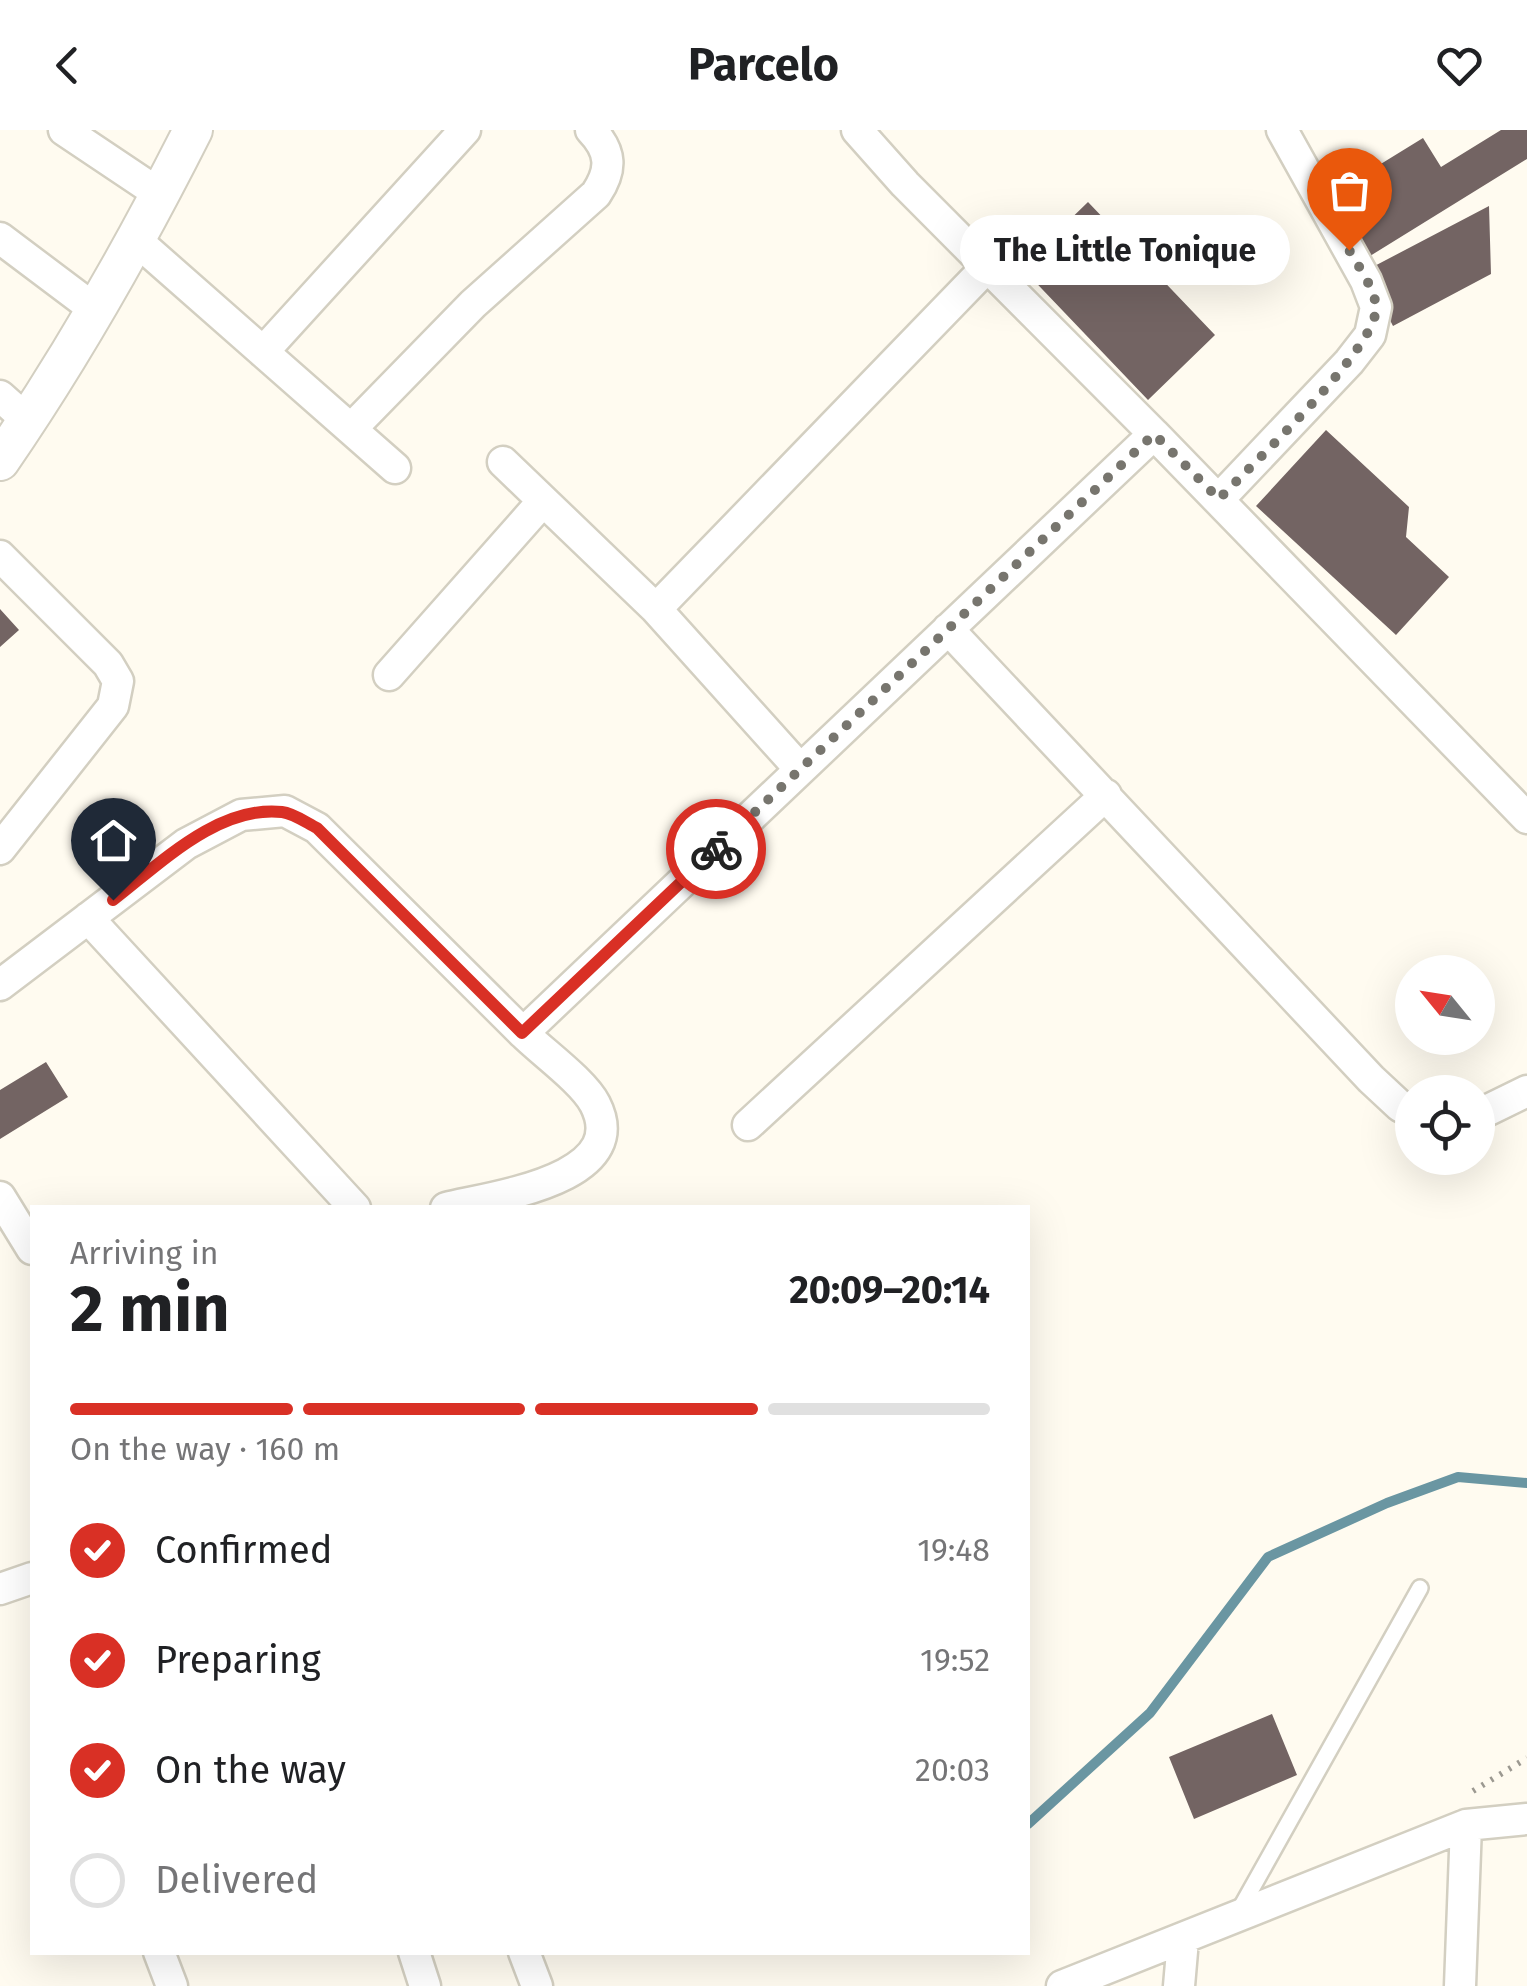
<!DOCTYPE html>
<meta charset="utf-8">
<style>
:root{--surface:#fff;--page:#f6f6f6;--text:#202124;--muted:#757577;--line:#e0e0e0;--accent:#d93025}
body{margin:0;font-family:"Fira Sans",sans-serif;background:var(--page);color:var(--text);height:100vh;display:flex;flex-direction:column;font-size:38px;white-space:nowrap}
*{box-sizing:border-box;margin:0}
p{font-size:32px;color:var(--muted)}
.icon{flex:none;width:55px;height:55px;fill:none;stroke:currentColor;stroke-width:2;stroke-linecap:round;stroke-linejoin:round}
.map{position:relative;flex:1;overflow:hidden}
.side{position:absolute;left:30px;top:1075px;width:1000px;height:750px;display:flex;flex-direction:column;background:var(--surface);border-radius:0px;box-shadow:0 10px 40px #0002}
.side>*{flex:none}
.needle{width:65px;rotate:300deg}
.controls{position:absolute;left:1395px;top:825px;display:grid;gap:20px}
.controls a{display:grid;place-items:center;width:100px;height:100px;border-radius:50%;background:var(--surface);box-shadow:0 10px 40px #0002;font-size:50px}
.pin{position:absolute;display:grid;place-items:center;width:85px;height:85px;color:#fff;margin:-102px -42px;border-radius:50% 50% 50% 0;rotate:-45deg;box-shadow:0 0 10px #0007}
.pin .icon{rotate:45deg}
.courier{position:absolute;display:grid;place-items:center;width:100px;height:100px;margin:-50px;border:8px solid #d93025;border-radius:50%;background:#fff;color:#222;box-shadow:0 2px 12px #0007}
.bubble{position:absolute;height:70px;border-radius:35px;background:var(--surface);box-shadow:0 10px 40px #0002;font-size:32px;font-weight:700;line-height:70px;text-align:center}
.summary em{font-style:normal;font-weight:700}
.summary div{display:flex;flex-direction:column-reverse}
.summary{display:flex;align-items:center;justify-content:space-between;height:170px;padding:0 40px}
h1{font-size:65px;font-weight:700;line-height:75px}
.bar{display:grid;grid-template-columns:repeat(4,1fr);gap:15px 10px;align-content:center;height:120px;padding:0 40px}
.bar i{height:12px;border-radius:8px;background:var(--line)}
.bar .on{background:var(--accent)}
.bar p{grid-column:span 4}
ol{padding:0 40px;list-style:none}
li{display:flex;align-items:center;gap:30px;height:110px}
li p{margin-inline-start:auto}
li .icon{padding:10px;border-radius:50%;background:var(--accent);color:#fff;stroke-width:4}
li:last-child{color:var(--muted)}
li i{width:55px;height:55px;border:5px solid var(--line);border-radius:50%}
header{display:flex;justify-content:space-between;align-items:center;height:130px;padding:0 40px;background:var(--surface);font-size:45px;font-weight:700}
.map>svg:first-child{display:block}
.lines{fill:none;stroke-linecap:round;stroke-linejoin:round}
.stream{stroke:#6a96a2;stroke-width:10}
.building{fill:#736463}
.service-casing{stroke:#d3cfc1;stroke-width:20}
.minor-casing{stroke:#d3cfc1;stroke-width:35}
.tertiary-casing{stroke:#d3cfc1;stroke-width:42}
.path{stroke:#9c9991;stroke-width:6;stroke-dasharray:2.5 8;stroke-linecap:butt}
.service{stroke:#fff;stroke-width:15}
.minor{stroke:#fff;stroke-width:30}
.tertiary{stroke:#fff;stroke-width:38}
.done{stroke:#77756e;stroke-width:10;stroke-dasharray:0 18}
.route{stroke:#d93025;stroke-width:12}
</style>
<header><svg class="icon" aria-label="back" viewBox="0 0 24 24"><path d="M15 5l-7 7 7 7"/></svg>Parcelo<svg class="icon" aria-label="heart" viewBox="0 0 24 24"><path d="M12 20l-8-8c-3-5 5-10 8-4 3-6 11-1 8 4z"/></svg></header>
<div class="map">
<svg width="1527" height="1856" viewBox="0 0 1527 1856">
<rect width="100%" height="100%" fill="#fffbf0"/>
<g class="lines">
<path class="stream" d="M 1028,1694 L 1150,1583 L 1268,1427 L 1387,1373 L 1458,1347 L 1527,1353"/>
</g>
<path class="building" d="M 1501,0 L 1527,0 L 1527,29 L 1370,126 L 1332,64 L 1423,8 L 1441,37 Z
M 1088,72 L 1215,205 L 1148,270 L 1021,137 Z
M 1489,76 L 1491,144 L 1393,196 L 1365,141 Z
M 1326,300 L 1409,377 L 1406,407 L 1449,447 L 1396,505 L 1256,376 Z
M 0,479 L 19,500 L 0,517 Z
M 46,932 L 68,967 L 0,1009 L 0,960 Z
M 1272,1584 L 1297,1645 L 1194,1689 L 1169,1627 Z"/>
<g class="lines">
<defs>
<path id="service" d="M 1239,1781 L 1420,1458"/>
<path id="minor" d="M 64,0 L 161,65
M 857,0 L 905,54 L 1154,304
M 0,108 L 97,181
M 137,111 L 395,338
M 263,222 L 465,0
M 0,266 L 28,291
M 351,299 L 473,174 L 596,64 C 612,40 612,22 591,0
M 503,332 L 656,479 L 800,639
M 1219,369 L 1349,232 L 1370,205 L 1376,177 L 1366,151 L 1282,0
M 0,426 L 108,534 L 118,551 L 113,576 L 0,719
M 656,479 L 987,137
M 948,499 L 1371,949 L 1400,976 L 1412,982
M 389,545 L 543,371
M 88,788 L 355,1078
M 0,855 L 186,714 L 241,685 L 285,681 L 317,698 L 523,903 L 1154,304 L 1527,688
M 1478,985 L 1527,961
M 748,995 L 1106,665
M 0,1067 L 32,1119
M 446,1078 C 490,1067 634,1050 595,974 C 583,951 542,922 523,903
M 0,1459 L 32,1448
M 159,1822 L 172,1856
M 414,1822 L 425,1856
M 524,1822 L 537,1856
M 1062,1856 L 1466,1695 L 1527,1689
M 1179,1856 L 1183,1810
M 1460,1856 L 1466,1695"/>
<path id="tertiary" d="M 0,331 C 73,225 135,115 193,0"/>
</defs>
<use href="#service" class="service-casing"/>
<use href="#minor" class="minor-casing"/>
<use href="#tertiary" class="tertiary-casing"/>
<path class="path" d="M 1473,1661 L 1527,1628"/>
<use href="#service" class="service"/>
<use href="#minor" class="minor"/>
<use href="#tertiary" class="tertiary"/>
</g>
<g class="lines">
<path class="done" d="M 716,719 L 1154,304 L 1219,369 C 1251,335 1378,218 1376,177 C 1375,159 1358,136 1349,120"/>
<path class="route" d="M 113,770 C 160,734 218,675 282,682 C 293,683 307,693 317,698 L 522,903 L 716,719"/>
</g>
</svg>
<div class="controls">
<a><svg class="needle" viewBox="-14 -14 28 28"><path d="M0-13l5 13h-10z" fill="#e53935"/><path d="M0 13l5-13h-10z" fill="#757577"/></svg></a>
<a><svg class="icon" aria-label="locate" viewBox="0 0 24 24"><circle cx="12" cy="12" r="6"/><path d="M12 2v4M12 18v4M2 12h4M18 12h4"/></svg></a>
</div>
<div class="pin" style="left:1349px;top:120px;background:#ea580c"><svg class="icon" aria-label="bag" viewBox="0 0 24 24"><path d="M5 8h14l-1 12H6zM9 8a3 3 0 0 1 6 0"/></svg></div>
<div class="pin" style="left:113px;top:770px;background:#1f2937"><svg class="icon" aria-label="home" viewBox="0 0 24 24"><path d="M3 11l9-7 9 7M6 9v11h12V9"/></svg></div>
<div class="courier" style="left:716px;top:719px"><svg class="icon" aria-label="bike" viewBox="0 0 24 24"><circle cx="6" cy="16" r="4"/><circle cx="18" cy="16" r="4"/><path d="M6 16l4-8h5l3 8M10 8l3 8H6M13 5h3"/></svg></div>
<div class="bubble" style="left:960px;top:85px;width:330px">The Little Tonique</div>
<section class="side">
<div class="summary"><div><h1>2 min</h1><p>Arriving in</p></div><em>20:09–20:14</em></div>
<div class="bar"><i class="on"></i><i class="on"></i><i class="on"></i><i></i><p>On the way · 160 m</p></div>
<ol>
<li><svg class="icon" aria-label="check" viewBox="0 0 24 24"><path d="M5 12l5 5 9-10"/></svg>Confirmed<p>19:48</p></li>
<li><svg class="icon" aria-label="check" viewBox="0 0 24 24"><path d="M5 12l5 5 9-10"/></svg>Preparing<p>19:52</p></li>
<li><svg class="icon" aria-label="check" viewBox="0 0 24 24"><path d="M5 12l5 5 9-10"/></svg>On the way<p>20:03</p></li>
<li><i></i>Delivered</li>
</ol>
</section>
</div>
